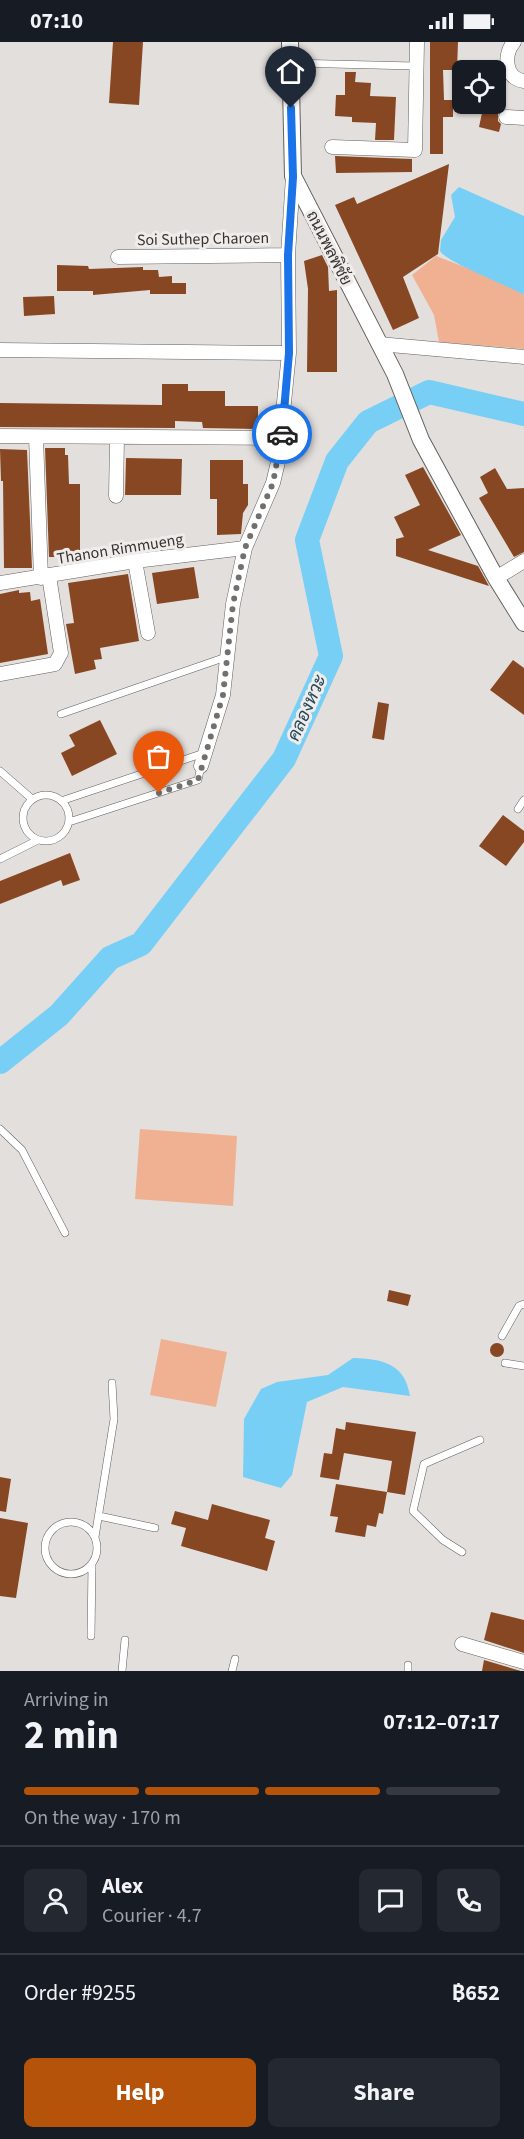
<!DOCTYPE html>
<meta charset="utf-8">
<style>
:root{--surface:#171b24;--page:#242831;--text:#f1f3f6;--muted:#9ea1a6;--line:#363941;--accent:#b45309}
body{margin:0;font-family:"Source Sans 3",Sarabun,sans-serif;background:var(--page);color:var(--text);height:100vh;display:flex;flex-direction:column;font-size:22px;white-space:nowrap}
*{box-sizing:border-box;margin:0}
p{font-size:20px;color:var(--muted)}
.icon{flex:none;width:33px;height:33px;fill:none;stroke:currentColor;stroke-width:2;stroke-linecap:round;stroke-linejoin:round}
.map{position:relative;height:1629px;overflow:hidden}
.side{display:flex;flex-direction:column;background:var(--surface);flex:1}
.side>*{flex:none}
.controls{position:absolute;left:452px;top:18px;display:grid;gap:12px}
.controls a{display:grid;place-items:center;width:54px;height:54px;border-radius:9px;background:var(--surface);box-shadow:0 2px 4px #0004;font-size:30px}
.pin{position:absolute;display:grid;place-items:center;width:51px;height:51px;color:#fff;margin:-62px -26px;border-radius:50% 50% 50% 0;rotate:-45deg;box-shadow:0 0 6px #0007}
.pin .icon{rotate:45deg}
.courier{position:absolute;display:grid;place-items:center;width:60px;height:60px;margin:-30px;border:4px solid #1a73e8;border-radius:50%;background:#fff;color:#222;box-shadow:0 2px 8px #0007}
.summary em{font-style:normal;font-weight:700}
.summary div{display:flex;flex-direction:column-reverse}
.summary{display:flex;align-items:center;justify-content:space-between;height:102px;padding:0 24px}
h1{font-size:39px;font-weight:700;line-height:45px}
.bar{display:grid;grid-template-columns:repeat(4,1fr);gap:9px 6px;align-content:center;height:72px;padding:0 24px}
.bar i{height:8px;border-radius:4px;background:var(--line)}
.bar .active{background:var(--accent)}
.bar p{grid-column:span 4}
.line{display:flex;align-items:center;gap:15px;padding:0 24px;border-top:2px solid var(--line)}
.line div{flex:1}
.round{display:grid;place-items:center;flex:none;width:63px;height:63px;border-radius:9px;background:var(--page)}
.cta{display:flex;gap:12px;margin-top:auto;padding:12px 24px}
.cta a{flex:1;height:69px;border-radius:9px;background:var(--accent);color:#fff;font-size:24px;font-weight:700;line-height:69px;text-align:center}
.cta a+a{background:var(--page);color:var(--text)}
.status{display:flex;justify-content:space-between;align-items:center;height:42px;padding:0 30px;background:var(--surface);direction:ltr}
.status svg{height:16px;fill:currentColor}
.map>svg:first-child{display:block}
.green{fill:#f0b192}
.water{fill:#78cff6}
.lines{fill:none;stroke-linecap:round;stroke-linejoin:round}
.river{stroke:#78cff6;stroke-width:24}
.building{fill:#884723}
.service-casing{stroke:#625f5d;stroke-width:8}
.minor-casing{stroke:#625f5d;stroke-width:15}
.tertiary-casing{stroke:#625f5d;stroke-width:18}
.service{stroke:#fff;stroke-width:7}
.minor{stroke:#fff;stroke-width:14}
.tertiary{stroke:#fff;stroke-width:16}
.done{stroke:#72706e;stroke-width:6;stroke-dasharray:0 10.8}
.route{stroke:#1a73e8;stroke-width:8}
.labels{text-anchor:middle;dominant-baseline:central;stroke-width:6;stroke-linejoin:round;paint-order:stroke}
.street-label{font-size:16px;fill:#353433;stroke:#f0ecea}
.water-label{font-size:18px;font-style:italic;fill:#224959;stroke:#f0ecea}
</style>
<div class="status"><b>07:10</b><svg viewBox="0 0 49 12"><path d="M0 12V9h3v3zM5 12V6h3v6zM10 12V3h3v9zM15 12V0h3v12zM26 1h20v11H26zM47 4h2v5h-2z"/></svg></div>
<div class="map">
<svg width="524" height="1629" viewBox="0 0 524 1629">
<rect width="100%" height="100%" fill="#e3dfdd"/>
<path class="green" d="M 436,214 L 501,239 L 524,253 L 524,307 L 439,300 L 434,273 L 412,233 Z
M 140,1087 L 237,1094 L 233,1164 L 135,1157 Z
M 161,1297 L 227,1310 L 216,1365 L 150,1353 Z"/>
<path class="water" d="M 459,145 L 524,174 L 524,253 C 507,243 448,221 440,209 L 441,198 L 455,175 L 451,153 Z
M 353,1316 C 382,1317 405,1321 410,1354 L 343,1345 L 307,1360 L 292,1433 L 281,1446 L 243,1435 L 244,1377 L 261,1347 L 277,1340 L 328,1333 Z"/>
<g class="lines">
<path class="river" d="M 0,1020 L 59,973 L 110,916 L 141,902 L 284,717 L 331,614 L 307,498 L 337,419 L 368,380 L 429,350 L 524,372"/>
</g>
<path class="building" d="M 113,0 L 143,0 L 139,63 L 109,61 Z
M 430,0 L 458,0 L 457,28 L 443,28 L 444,58 L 453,58 L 453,75 L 443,75 L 443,112 L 430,112 Z
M 345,30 L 356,30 L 355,40 L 371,41 L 370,54 L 396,55 L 394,98 L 375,98 L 376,81 L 352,80 L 352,75 L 335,74 L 336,53 L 345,53 Z
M 489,68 L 498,71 L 498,79 L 501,82 L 499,90 L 479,85 L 482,71 L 488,72 Z
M 335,114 L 412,117 L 412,130 L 336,131 Z
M 449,122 L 438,212 L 403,235 L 419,276 L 393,288 L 335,163 L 354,155 L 357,162 Z
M 322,213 L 328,225 L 329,249 L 337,248 L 337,330 L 307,330 L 308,247 L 304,219 Z
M 57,223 L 88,224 L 89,227 L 143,225 L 143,228 L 158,228 L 159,235 L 172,234 L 172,241 L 186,241 L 186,252 L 150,252 L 150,248 L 93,253 L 93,249 L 57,249 Z
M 54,254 L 55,272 L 24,274 L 23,255 Z
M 162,342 L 188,342 L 188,349 L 225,349 L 225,364 L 258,364 L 258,387 L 203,386 L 202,380 L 175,379 L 175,386 L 0,385 L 0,361 L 162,363 Z
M 45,406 L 65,406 L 65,413 L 68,413 L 69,442 L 80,442 L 80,515 L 49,515 Z
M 0,407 L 27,408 L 32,526 L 4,526 L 3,439 L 1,439 Z
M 126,416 L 182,417 L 181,453 L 125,453 Z
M 210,418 L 243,418 L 243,442 L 248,442 L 248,463 L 243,471 L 241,492 L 217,493 L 217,457 L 210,457 Z
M 423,425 L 461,493 L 428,508 L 478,524 L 489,544 L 396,514 L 396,497 L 404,495 L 394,475 L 420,463 L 405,433 Z
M 495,426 L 507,447 L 524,446 L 524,510 L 514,515 L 479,456 L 488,451 L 480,435 Z
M 194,525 L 199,556 L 157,562 L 152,531 Z
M 128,532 L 139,599 L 100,606 L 102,617 L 94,618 L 96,627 L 75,632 L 66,582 L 74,581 L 68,541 Z
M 19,548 L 19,551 L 30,550 L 31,559 L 40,557 L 48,612 L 0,621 L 0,552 Z
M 513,618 L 524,626 L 524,673 L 490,648 Z
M 378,660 L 389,662 L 384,698 L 372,696 Z
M 100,678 L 117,712 L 72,734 L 61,711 L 75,704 L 69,693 Z
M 503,773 L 524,789 L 524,800 L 506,824 L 479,804 Z
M 70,811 L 80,838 L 63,844 L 61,838 L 0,862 L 0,839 Z
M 389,1248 L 411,1253 L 408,1264 L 387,1259 Z
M490 1308a7 7 0 1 1 14 0a7 7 0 1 1-14 0Z
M 346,1380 L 416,1390 L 405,1453 L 387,1450 L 392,1419 L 344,1411 L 339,1438 L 320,1435 L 324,1411 L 332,1412 L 336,1386 L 345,1388 Z
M 0,1435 L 11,1437 L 6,1470 L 0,1469 Z
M 336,1442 L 387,1450 L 383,1472 L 379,1471 L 376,1485 L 367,1483 L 365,1495 L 335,1490 L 338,1475 L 330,1474 Z
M 212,1462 L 270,1478 L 265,1496 L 275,1499 L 267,1529 L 181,1504 L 186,1486 L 171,1482 L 175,1469 L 208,1478 Z
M 0,1476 L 28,1481 L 16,1556 L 0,1554 Z
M 491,1570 L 524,1578 L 524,1611 L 484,1598 Z
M 484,1618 L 521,1629 L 524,1629 L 482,1629 Z"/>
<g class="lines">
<defs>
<path id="service" d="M 290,21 L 415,24
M 61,672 L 226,615
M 0,729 L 32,757
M23 776a23 23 0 1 1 46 0a23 23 0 1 1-46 0Z
M 61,759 L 204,711
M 518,767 L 524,758
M 69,780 L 198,738 L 201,724
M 0,817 L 38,798
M 0,1087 L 22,1108 L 65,1191
M 502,1294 L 519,1264 L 524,1262
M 505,1321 L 524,1324
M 99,1474 L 155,1486
M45 1506a26 26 0 1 1 52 0a26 26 0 1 1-52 0Z
M 95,1495 L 114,1377 L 112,1341
M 462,1510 L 443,1498 L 413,1469 L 424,1422 L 480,1398
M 91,1594 L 92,1522
M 122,1629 L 125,1598
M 232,1629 L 235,1617
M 408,1629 L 408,1623"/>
<path id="minor" d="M 514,0 C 503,13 505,37 524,39
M 506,75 L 524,76
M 332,105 L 415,108 L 417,0
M 118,215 L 288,213
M 379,302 L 524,315
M 0,308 L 289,311
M 0,394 L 281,396
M 36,395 L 41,536
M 116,454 L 117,396
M 135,519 L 148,591
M 496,536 L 524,519
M 0,541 L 135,519 L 245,506
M 0,632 L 55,622 L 61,611 L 49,534
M 201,724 L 223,653 L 233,562 L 245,506 L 273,441 L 278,420 L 289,311 L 288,213 L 293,134
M 462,1602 L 524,1620"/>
<path id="tertiary" d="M 290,0 L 293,134 L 395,332 L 421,398 L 496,536 L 524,581"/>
</defs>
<use href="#service" class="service-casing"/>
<use href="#minor" class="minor-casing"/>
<use href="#tertiary" class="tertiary-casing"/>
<use href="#service" class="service"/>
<use href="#minor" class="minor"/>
<use href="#tertiary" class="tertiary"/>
</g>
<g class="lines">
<path class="done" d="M 159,751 L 198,738 L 223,653 L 233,562 L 245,506 L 273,441 L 282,392"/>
<path class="route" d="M 282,392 L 289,311 L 288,213 L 293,135 L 291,66"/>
</g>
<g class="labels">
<g class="street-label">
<text transform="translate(203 197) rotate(-1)">Soi Suthep Charoen</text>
<text transform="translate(329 206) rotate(63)">ถนนพลพิชัย</text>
<text transform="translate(120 507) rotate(-9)">Thanon Rimmueng</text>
</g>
<g class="water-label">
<text transform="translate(307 666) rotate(-66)">คลองหวะ</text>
</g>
</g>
</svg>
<div class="controls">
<a><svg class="icon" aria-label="locate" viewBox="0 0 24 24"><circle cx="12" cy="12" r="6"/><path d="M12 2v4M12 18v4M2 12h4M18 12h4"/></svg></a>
</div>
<div class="pin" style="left:159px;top:751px;background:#ea580c"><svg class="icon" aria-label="bag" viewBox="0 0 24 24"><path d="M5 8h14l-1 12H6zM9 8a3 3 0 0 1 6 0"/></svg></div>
<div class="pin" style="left:291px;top:66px;background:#1f2937"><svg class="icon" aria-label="home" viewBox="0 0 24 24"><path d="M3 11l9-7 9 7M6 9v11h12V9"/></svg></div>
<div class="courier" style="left:282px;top:392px"><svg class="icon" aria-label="car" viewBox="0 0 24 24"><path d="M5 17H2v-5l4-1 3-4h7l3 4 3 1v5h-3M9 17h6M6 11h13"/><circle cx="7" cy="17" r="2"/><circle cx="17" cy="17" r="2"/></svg></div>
</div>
<section class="side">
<div class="summary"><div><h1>2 min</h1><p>Arriving in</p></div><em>07:12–07:17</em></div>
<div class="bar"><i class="active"></i><i class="active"></i><i class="active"></i><i></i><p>On the way · 170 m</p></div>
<div class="line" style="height:108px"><a class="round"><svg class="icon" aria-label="person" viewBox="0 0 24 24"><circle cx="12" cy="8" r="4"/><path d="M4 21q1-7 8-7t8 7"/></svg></a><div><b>Alex</b><p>Courier · 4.7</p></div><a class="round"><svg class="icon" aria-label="chat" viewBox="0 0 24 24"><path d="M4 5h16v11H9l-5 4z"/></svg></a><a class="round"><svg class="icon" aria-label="phone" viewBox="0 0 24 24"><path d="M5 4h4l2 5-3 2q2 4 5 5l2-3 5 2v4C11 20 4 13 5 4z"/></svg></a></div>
<div class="line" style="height:78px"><div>Order #9255</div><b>฿652</b></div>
<div class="cta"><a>Help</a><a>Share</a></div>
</section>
